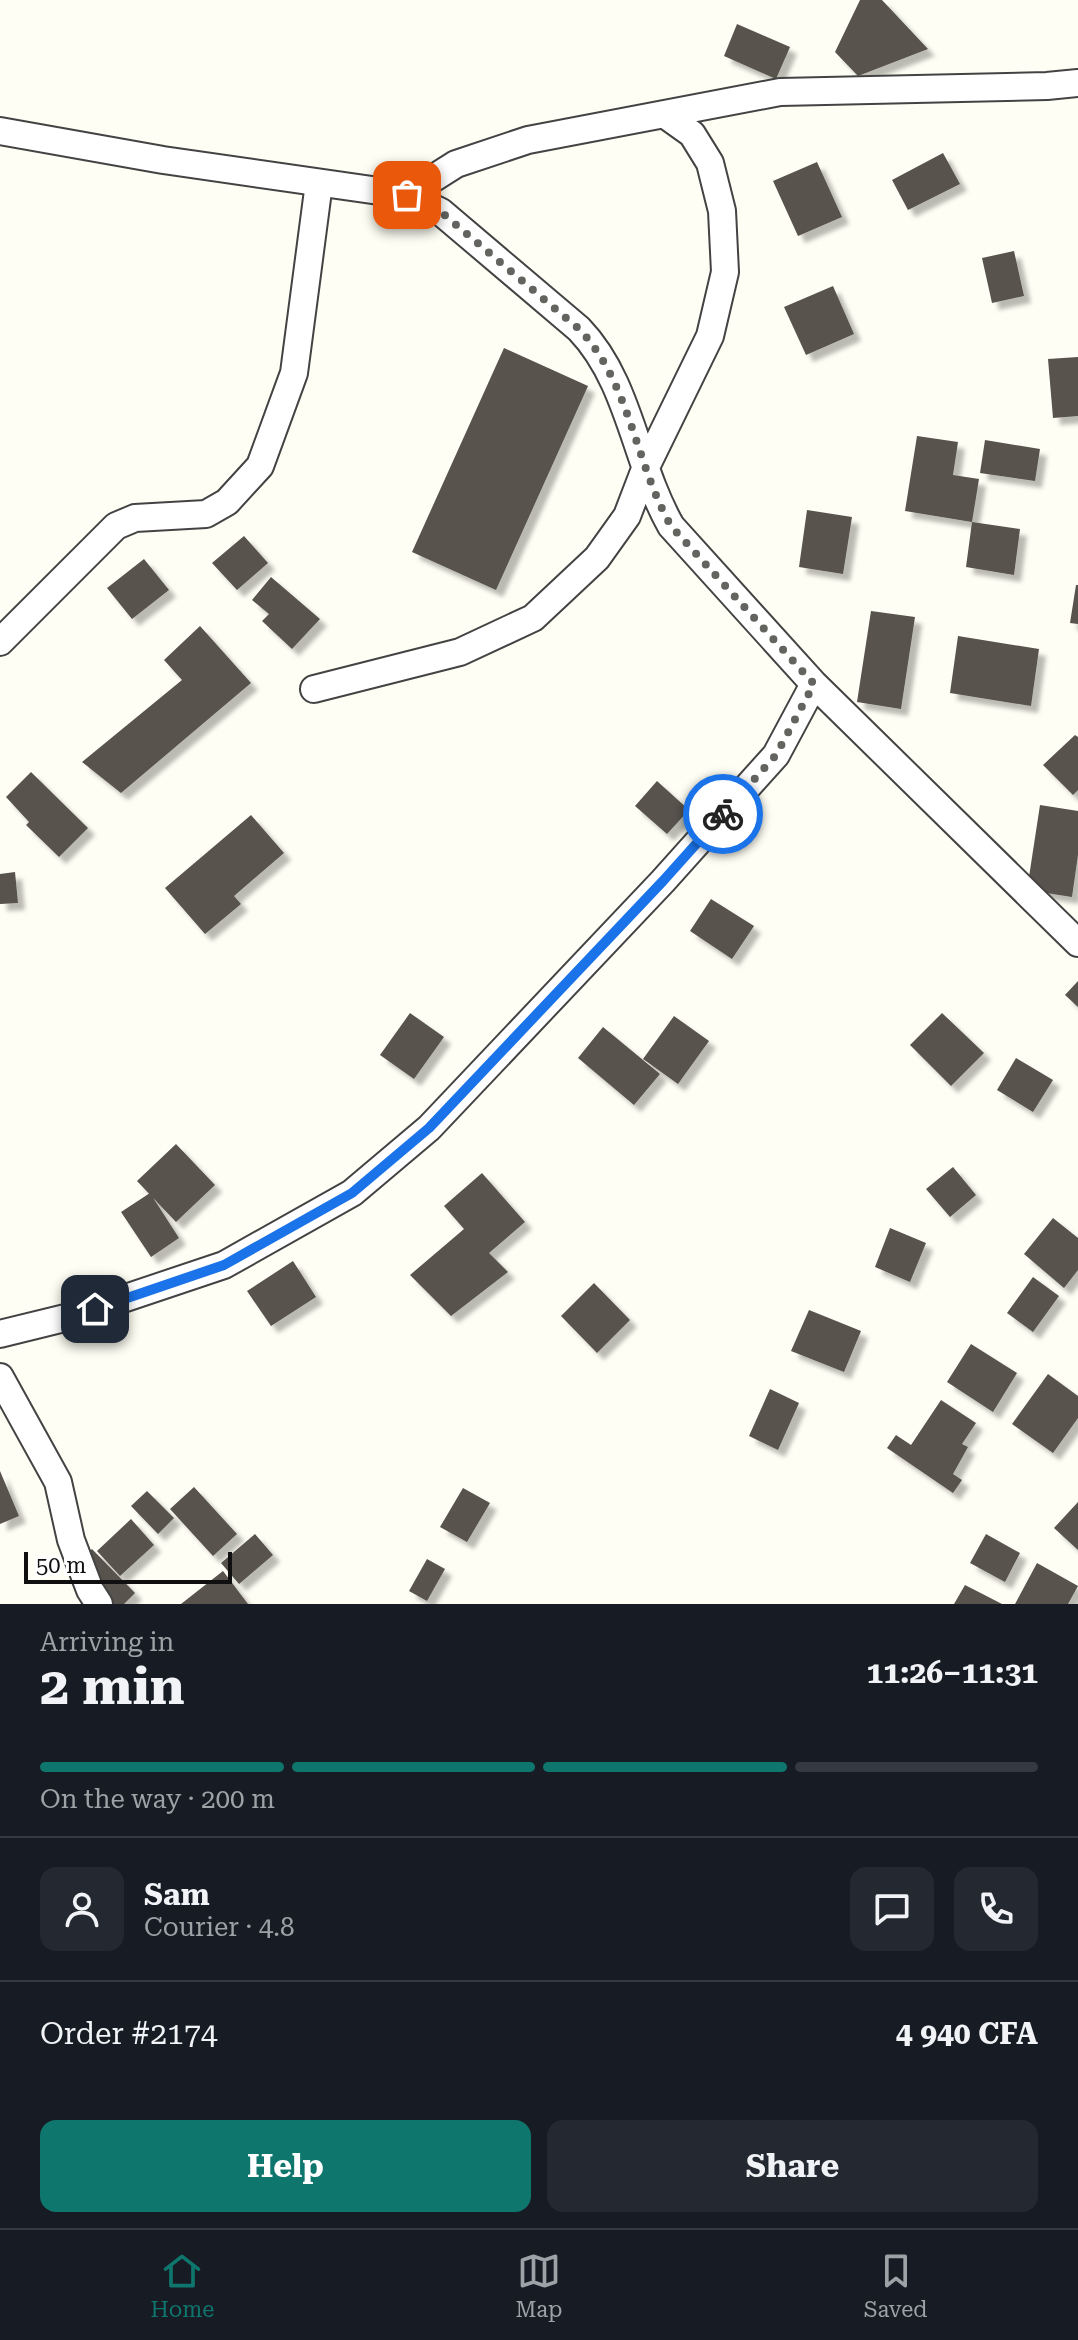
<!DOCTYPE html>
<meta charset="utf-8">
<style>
:root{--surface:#171b24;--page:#242831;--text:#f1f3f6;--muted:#9ea1a6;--line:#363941;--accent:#0f766e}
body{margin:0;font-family:"Roboto Serif",serif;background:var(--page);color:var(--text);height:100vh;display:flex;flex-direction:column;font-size:30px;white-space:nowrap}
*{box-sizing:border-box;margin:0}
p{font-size:26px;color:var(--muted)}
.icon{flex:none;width:44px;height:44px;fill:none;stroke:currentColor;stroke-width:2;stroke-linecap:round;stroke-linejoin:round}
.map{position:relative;height:1604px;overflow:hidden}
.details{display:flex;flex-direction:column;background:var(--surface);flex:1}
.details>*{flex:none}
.scale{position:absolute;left:24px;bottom:20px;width:208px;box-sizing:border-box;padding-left:8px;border:4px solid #101010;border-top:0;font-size:22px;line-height:28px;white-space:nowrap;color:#101010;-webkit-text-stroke:6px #fff;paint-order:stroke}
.pin{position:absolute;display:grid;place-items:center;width:68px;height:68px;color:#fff;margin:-34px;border-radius:16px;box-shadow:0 4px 12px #0006}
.courier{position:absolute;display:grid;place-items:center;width:80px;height:80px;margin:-40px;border:6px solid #1a73e8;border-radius:50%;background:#fff;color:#222;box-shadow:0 2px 10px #0007}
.overview em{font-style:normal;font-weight:700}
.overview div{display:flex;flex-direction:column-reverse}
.overview{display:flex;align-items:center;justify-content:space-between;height:136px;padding:0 40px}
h1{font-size:52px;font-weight:700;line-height:60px}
.bar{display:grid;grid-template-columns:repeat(4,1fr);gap:12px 8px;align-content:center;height:96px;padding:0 40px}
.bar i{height:10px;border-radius:6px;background:var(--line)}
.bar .on{background:var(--accent)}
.bar p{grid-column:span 4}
.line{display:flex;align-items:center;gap:20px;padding:0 40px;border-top:2px solid var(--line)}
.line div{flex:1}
.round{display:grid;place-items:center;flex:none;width:84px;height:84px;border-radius:16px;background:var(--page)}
.cta{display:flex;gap:16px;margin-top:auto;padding:16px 40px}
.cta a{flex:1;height:92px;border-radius:16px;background:var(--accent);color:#fff;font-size:32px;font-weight:700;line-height:92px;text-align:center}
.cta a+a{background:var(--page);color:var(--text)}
.menu{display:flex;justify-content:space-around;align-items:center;height:112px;border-top:2px solid var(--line);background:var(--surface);font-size:22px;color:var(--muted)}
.menu a{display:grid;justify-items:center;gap:4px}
.menu .on{color:var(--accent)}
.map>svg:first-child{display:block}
.building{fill:#58534d;filter:url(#shadow)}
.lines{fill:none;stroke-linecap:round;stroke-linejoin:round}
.minor-casing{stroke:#434343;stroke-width:30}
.minor{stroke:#fff;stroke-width:26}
.done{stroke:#636360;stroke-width:8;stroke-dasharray:0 14.4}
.route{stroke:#1a73e8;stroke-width:10}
</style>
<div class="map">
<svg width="1078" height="1604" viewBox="0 0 1078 1604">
<defs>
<filter id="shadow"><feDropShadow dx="7" dy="7" stdDeviation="2" flood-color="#0004"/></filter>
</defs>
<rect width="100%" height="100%" fill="#fefef4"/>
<path class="building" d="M 860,0 L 882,0 L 928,49 L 858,76 L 835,52 Z
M 737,24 L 790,47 L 776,79 L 724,56 Z
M 943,153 L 960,184 L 908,210 L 892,180 Z
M 817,162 L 842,217 L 798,236 L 773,181 Z
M 1014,251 L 1024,296 L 992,303 L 982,258 Z
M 833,286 L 854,334 L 806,355 L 784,307 Z
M 504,348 L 588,386 L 496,590 L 412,552 Z
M 1078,357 L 1078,416 L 1053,418 L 1048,359 Z
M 917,436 L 958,442 L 953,475 L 979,479 L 972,522 L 905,511 Z
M 985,440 L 1040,449 L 1035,481 L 980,473 Z
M 807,510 L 852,517 L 843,574 L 799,567 Z
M 972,522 L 1020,529 L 1014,575 L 966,567 Z
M 244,536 L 268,563 L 237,590 L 212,563 Z
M 144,559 L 169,590 L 132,619 L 107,588 Z
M 271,577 L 320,619 L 292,649 L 262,621 L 269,614 L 252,600 Z
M 1076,585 L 1078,585 L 1078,624 L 1070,623 Z
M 871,611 L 915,617 L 901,709 L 857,702 Z
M 200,626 L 251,683 L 121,793 L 82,762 L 182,680 L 164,660 Z
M 958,636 L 1039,649 L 1031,706 L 950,693 Z
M 1075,735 L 1078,737 L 1078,790 L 1073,795 L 1043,765 Z
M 31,772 L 88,828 L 59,857 L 26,825 L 29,822 L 6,797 Z
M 657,781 L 689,810 L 667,834 L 635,806 Z
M 1040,805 L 1078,811 L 1078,855 L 1072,897 L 1027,890 Z
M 251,815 L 284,853 L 234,896 L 241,904 L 205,934 L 165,888 Z
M 15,872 L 18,903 L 0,904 L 0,874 Z
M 711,899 L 754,926 L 732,959 L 690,931 Z
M 1078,981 L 1078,1007 L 1065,995 Z
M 410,1013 L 444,1037 L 414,1079 L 380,1055 Z
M 942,1013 L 984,1053 L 951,1086 L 910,1045 Z
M 674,1016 L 709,1041 L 678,1084 L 643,1059 Z
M 603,1027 L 660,1074 L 634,1105 L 578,1058 Z
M 1016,1058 L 1053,1080 L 1033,1112 L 997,1090 Z
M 176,1144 L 215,1185 L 176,1222 L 137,1181 Z
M 953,1167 L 976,1195 L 950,1217 L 926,1189 Z
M 482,1173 L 525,1222 L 489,1253 L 508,1272 L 451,1316 L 410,1275 L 464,1229 L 444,1206 Z
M 150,1193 L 179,1238 L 151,1257 L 121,1212 Z
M 1053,1218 L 1078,1238 L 1078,1270 L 1064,1288 L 1024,1254 Z
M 890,1228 L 926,1243 L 910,1282 L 875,1267 Z
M 293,1261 L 316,1297 L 271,1326 L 247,1291 Z
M 1033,1277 L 1059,1296 L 1033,1332 L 1007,1313 Z
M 594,1283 L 630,1320 L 597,1353 L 561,1316 Z
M 809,1310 L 861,1331 L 844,1372 L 791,1351 Z
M 971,1344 L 1017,1373 L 993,1412 L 947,1382 Z
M 1048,1374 L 1078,1396 L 1078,1418 L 1053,1453 L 1012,1424 Z
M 770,1389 L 799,1403 L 778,1450 L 749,1436 Z
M 941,1400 L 976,1423 L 962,1444 L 968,1447 L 953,1474 L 962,1480 L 953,1493 L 887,1448 L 896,1435 L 911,1445 Z
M 0,1471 L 19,1516 L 0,1524 Z
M 194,1487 L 237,1534 L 213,1556 L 170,1509 Z
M 463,1488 L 490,1503 L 467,1542 L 440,1527 Z
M 147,1491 L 174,1518 L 158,1534 L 131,1506 Z
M 1078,1502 L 1078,1550 L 1054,1528 Z
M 131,1519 L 154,1545 L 120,1576 L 97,1551 Z
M 255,1534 L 273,1555 L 239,1584 L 221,1563 Z
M 986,1534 L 1020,1553 L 1005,1582 L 970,1563 Z
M 92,1549 L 135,1593 L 124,1604 L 105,1604 L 73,1567 Z
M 427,1559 L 445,1569 L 427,1601 L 409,1591 Z
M 1037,1563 L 1078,1586 L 1068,1604 L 1015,1604 Z
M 223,1571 L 248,1604 L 181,1604 Z
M 965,1585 L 1002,1604 L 954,1604 Z"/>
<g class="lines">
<defs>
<path id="minor" d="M 0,131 L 163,160 L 407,195 L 441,212 L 579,329 C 630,382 635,463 671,526 L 814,684 L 1078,943
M 407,195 L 456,164 L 528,140 L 780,92 L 1047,86 L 1078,83
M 0,642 L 116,526 L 135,518 L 206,514 L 227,502 L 260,466 L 294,373 L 319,183
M 314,689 L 460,652 L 533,618 L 597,558 L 627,516 L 645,469 L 710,336 L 725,272 L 722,211 L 710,163 L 692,134 L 664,114
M 0,1334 L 69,1317 L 224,1265 L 352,1193 L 429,1128 L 663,881 L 776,755 L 814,684
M 0,1377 L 58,1482 L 71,1540 L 90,1590 L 99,1604"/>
</defs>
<use href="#minor" class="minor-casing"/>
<use href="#minor" class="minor"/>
</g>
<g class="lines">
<path class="done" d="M 407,195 L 441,212 L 579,329 C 630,382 635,463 671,526 L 814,684 L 776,755 L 723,814"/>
<path class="route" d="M 95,1309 L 224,1265 L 352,1193 L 429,1128 L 663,881 L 723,814"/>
</g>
</svg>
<div class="scale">50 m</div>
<div class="pin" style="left:407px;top:195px;background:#ea580c"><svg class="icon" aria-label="bag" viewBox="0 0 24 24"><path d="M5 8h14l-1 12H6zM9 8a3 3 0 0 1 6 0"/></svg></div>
<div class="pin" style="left:95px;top:1309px;background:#1f2937"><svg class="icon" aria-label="home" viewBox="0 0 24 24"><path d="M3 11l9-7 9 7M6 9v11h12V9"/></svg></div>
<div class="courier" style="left:723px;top:814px"><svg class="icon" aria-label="bike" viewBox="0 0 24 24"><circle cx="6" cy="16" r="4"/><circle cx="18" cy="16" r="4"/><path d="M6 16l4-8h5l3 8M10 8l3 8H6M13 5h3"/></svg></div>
</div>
<section class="details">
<div class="overview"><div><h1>2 min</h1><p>Arriving in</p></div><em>11:26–11:31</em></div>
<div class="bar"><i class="on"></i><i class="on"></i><i class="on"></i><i></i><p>On the way · 200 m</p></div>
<div class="line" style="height:144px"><a class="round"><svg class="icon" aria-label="person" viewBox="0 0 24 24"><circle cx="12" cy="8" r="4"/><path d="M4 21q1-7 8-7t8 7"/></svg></a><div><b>Sam</b><p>Courier · 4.8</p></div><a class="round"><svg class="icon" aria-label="chat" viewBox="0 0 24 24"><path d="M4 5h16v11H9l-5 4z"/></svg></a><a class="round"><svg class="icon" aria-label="phone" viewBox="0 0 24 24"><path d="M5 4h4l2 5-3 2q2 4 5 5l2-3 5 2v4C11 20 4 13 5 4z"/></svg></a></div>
<div class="line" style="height:104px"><div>Order #2174</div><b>4 940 CFA</b></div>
<div class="cta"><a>Help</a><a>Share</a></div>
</section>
<nav class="menu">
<a class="on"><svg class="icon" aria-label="home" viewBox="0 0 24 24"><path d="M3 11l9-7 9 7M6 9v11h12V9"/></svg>Home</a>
<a><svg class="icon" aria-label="map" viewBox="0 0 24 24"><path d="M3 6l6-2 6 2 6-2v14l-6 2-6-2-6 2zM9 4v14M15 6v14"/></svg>Map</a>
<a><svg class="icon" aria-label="saved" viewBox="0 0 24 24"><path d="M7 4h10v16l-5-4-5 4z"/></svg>Saved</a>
</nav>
